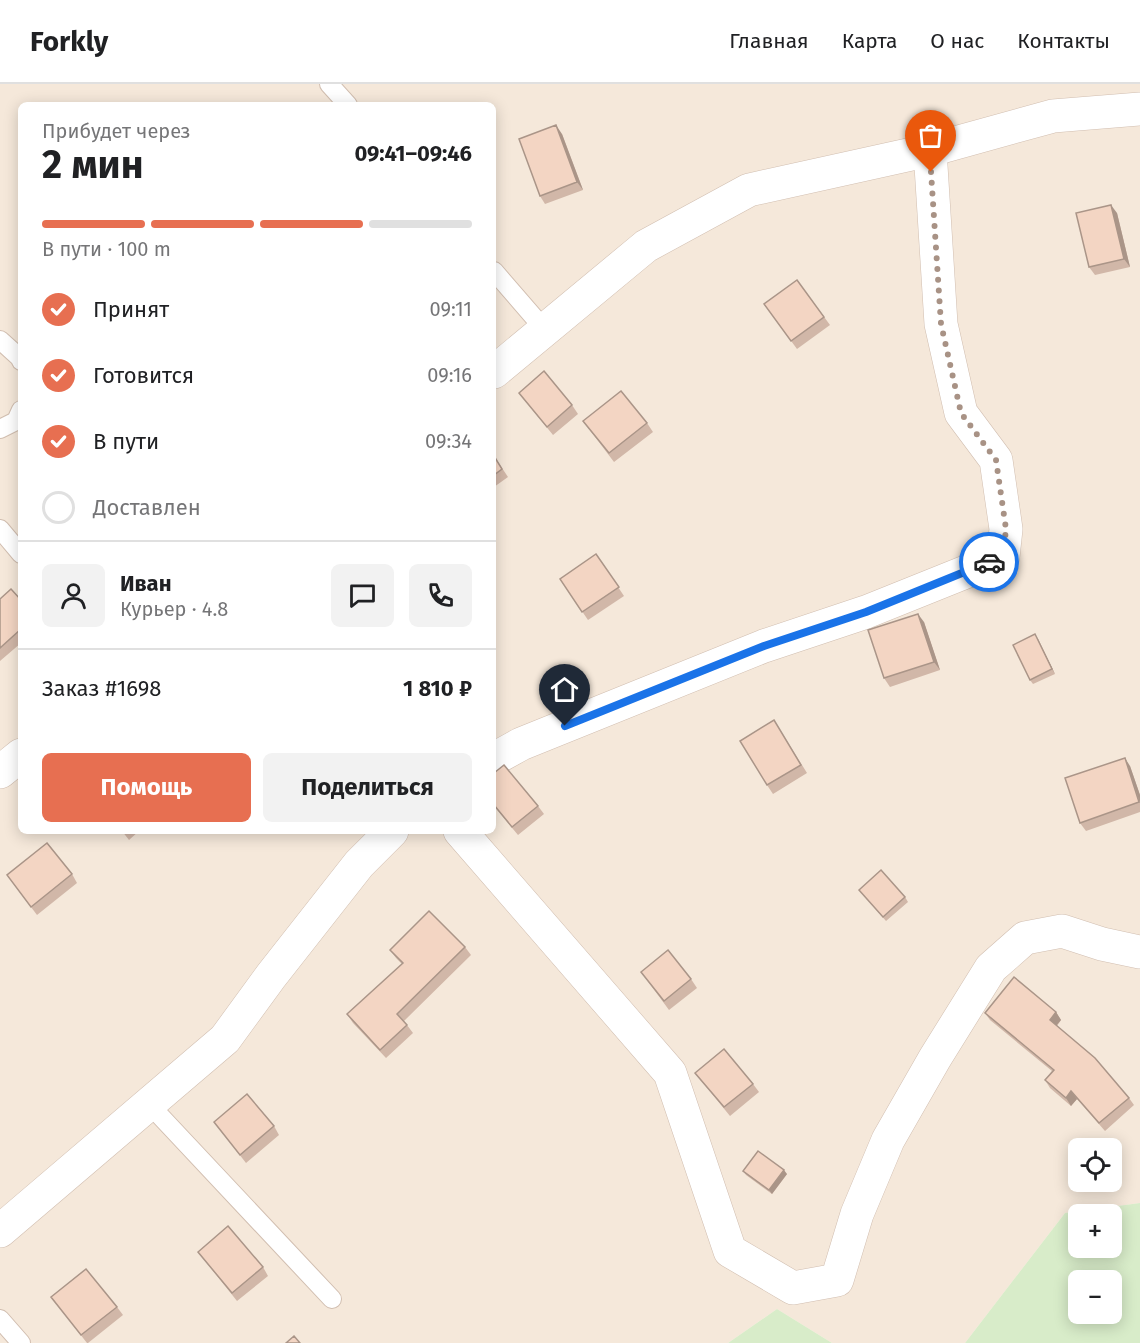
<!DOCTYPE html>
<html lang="ru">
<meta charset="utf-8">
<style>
:root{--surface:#fff;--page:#f2f2f2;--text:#202124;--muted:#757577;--line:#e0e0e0;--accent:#e76f51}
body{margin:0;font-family:"Fira Sans",sans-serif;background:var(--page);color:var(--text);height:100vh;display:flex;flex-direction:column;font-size:22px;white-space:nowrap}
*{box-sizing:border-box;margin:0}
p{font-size:20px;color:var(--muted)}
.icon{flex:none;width:33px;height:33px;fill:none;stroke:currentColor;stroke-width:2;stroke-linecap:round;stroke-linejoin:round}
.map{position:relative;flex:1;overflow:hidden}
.details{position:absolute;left:18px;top:18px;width:478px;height:732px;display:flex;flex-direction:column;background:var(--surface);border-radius:9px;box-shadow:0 3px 15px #0003}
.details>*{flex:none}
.tools{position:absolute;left:1068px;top:1054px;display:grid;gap:12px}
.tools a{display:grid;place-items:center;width:54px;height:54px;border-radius:9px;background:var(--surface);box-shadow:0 3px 15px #0003;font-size:30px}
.pin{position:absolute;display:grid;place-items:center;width:51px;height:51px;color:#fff;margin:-62px -26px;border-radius:50% 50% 50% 0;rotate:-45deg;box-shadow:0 0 6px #0007}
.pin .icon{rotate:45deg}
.courier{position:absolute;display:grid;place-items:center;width:60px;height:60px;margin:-30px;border:4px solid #1a73e8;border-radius:50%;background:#fff;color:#222;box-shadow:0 2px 8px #0007}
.summary em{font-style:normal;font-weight:700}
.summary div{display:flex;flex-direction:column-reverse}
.summary{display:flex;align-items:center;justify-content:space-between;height:102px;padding:0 24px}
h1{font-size:39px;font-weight:700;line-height:45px}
.bar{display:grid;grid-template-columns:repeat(4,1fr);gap:9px 6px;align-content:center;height:72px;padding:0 24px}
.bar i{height:8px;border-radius:4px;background:var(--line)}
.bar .on{background:var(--accent)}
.bar p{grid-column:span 4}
.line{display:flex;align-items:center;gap:15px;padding:0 24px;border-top:2px solid var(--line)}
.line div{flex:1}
.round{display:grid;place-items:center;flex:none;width:63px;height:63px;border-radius:9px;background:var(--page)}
ol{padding:0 24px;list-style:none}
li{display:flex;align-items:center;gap:18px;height:66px}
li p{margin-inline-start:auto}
li .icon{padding:6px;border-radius:50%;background:var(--accent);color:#fff;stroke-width:4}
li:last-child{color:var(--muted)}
li i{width:33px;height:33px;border:3px solid var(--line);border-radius:50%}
.action{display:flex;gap:12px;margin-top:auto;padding:12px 24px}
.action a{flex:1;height:69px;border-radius:9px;background:var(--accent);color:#fff;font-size:24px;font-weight:700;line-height:69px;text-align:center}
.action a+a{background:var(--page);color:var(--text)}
header{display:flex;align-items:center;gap:36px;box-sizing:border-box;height:84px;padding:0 30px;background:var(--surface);border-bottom:2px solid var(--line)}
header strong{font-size:28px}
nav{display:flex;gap:33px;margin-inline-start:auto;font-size:21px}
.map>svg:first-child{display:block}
.residential{fill:#f5e8da;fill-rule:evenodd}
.green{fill:#d8ecc9;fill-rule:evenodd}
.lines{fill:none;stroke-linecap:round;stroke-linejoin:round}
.lane-casing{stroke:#d1beb0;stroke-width:20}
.street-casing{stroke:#d1beb0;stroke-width:34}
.lane{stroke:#fff;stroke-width:18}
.street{stroke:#fff;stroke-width:33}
.wall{fill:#d1b7a8}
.shaded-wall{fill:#aa9588}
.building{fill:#f3d5c3;stroke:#aa9588;stroke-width:1.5}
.done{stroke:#a89285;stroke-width:6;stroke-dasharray:0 10.8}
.route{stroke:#1a73e8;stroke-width:8}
</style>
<header>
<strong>Forkly</strong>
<nav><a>Главная</a><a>Карта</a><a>О нас</a><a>Контакты</a></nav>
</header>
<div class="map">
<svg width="1140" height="1259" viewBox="0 0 1140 1259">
<rect width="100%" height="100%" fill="#fdf6ec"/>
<path class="residential" d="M 0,0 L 1140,0 L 1140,1119 L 1065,1129 L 965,1259 L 832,1259 L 777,1225 L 728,1259 L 0,1259 ZM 21,21 L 494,21 L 494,747 L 21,747 ZM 1078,1065 L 1112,1065 L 1112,1098 L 1078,1098 Z"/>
<path class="green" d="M 1140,1119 L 1140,1259 L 965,1259 L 1065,1129 ZM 1078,1131 L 1112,1131 L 1112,1164 L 1078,1164 ZM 1078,1197 L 1112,1197 L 1112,1230 L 1078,1230 Z
M 777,1225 L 832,1259 L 728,1259 Z"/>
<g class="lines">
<defs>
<path id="lane" d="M 329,0 L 348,21
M 494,187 L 545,246
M 0,256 L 20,274 L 21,277
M 0,345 L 16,337 L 21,326
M 0,445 L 21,470
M 149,1020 L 332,1215
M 0,1235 L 21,1259"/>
<path id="street" d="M 494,288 L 646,162 L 749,106 L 930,66 L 1053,32 L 1140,25
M 494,675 L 521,660 L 764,562 L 866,528 L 1003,473 L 1006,445 L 996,376 L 961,329 L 941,240 L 930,66
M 0,688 L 21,671
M 460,747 L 670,989 L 730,1167 L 793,1204 L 837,1196 L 857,1130 L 888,1056 L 935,974 L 991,884 L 1025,854 L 1062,847 L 1102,860 L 1140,868
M 0,1147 L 225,955 L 271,892 L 359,780 L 392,747"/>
</defs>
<use href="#lane" class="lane-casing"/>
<use href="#street" class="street-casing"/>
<use href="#lane" class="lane"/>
<use href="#street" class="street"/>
</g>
<path class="wall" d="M 562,50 L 583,106 L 545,120 L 540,112 Z
M 1117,129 L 1130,183 L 1095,191 L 1089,183 Z
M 797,196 L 830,241 L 797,265 L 764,220 Z
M 519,309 L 572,321 L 578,330 L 553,351 Z
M 583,337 L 647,339 L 653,348 L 614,378 Z
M 494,372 L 508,393 L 494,403 Z
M 596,470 L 624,512 L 588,536 L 560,495 Z
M 0,515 L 21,516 L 21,559 L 0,577 Z
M 924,538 L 940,586 L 890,603 L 884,594 Z
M 1038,555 L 1055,590 L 1033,600 L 1030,596 Z
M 774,636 L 807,689 L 773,710 L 767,701 Z
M 1130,682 L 1140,711 L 1140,728 L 1086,747 L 1080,739 Z
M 494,689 L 538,722 L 544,730 L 518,751 L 494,722 Z
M 122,747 L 139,747 L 129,756 Z
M 72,790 L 77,799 L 37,831 L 7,791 Z
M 859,806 L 905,813 L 908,818 L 886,837 Z
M 465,863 L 471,871 L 404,937 L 413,949 L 386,974 L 353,939 L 347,930 L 402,880 L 396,874 L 390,866 Z
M 641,888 L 691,895 L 697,904 L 669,926 Z
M 1056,928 L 1061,936 L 1057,942 L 1129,1014 L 1134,1021 L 1105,1047 L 1077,1015 L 1071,1022 L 1050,1004 L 1045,996 L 1052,987 L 990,936 L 985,929 Z
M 695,989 L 753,1000 L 759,1008 L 730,1032 Z
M 214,1038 L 274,1042 L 279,1051 L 246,1079 Z
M 743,1087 L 787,1090 L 772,1110 L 746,1091 Z
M 198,1168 L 263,1183 L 268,1192 L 237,1217 Z
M 51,1213 L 117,1223 L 123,1231 L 88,1259 L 87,1259 Z"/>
<path class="shaded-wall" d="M 556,41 L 562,50 L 583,106 L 577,98 Z
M 1111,121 L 1117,129 L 1130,183 L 1124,175 Z
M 918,530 L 924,538 L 940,586 L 934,578 Z
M 1035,550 L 1038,555 L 1055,590 L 1052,585 Z
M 1125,674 L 1130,682 L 1140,711 L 1140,719 Z
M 1056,928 L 1061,936 L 1055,943 L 1050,936 Z
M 1071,1007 L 1077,1015 L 1071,1022 L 1066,1014 Z
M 784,1086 L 787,1090 L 772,1110 L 769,1106 Z"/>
<path class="building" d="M 556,41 L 577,98 L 540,112 L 519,55 Z
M 1111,121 L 1124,175 L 1089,183 L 1076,129 Z
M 797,196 L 824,233 L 791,257 L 764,220 Z
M 544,287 L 572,321 L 547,343 L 519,309 Z
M 621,307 L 647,339 L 609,369 L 583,337 Z
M 494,372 L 502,385 L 494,391 Z
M 596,470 L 619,503 L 582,528 L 560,495 Z
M 11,505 L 21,516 L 21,545 L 0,564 L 0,515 Z
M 918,530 L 934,578 L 884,594 L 868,546 Z
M 1035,550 L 1052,585 L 1030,596 L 1013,561 Z
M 774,636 L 801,681 L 767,701 L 740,657 Z
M 1125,674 L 1139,718 L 1080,739 L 1065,694 Z
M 504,681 L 538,722 L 512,743 L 494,721 L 494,689 Z
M 47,759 L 72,790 L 31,823 L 7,791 Z
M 881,786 L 905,813 L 883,833 L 859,806 Z
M 429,827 L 465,863 L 397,930 L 407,941 L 380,966 L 347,930 L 403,879 L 390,866 Z
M 668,866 L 691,895 L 664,917 L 641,888 Z
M 1014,893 L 1056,928 L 1050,936 L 1095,974 L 1129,1014 L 1099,1039 L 1071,1007 L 1066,1014 L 1045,996 L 1054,986 L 985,929 Z
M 724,965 L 753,1000 L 724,1023 L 695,989 Z
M 247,1010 L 274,1042 L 240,1071 L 214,1038 Z
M 758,1067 L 784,1086 L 769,1106 L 743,1087 Z
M 228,1142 L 263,1183 L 232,1209 L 198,1168 Z
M 86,1185 L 117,1223 L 81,1251 L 51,1213 Z
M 294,1252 L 300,1259 L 286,1259 Z"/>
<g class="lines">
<path class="done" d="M 931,88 L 941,240 L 961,329 L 996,376 L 1006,445 L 1003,473 L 989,478"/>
<path class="route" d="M 565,642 L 764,562 L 866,528 L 989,478"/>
</g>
</svg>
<div class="tools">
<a><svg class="icon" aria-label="locate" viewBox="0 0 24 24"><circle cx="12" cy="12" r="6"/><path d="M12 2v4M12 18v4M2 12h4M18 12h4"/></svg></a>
<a>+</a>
<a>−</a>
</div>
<div class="pin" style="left:931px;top:88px;background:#ea580c"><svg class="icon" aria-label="bag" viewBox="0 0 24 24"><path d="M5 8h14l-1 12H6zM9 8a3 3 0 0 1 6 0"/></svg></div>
<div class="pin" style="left:565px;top:642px;background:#1f2937"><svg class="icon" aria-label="home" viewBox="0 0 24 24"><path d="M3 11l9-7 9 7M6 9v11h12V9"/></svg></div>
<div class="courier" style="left:989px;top:478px"><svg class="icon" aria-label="car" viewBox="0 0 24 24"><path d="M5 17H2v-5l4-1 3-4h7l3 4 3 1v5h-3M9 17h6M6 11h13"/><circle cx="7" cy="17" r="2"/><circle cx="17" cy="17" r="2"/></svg></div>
<section class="details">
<div class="summary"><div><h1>2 мин</h1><p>Прибудет через</p></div><em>09:41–09:46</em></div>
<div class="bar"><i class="on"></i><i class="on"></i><i class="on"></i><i></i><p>В пути · 100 m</p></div>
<ol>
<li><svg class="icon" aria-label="check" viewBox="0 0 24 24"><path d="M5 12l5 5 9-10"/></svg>Принят<p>09:11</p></li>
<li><svg class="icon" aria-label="check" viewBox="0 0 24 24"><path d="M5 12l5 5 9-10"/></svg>Готовится<p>09:16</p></li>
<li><svg class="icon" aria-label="check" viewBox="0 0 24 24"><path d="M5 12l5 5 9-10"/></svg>В пути<p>09:34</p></li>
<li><i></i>Доставлен</li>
</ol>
<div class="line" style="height:108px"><a class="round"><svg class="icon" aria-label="person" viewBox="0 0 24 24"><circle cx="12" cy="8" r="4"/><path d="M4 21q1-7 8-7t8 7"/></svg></a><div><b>Иван</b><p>Курьер · 4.8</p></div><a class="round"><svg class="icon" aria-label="chat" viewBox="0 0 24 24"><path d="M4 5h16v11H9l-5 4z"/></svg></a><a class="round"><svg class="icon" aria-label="phone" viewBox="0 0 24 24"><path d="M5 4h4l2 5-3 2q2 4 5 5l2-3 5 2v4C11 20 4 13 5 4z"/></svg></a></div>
<div class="line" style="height:78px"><div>Заказ #1698</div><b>1 810 ₽</b></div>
<div class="action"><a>Помощь</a><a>Поделиться</a></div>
</section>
</div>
